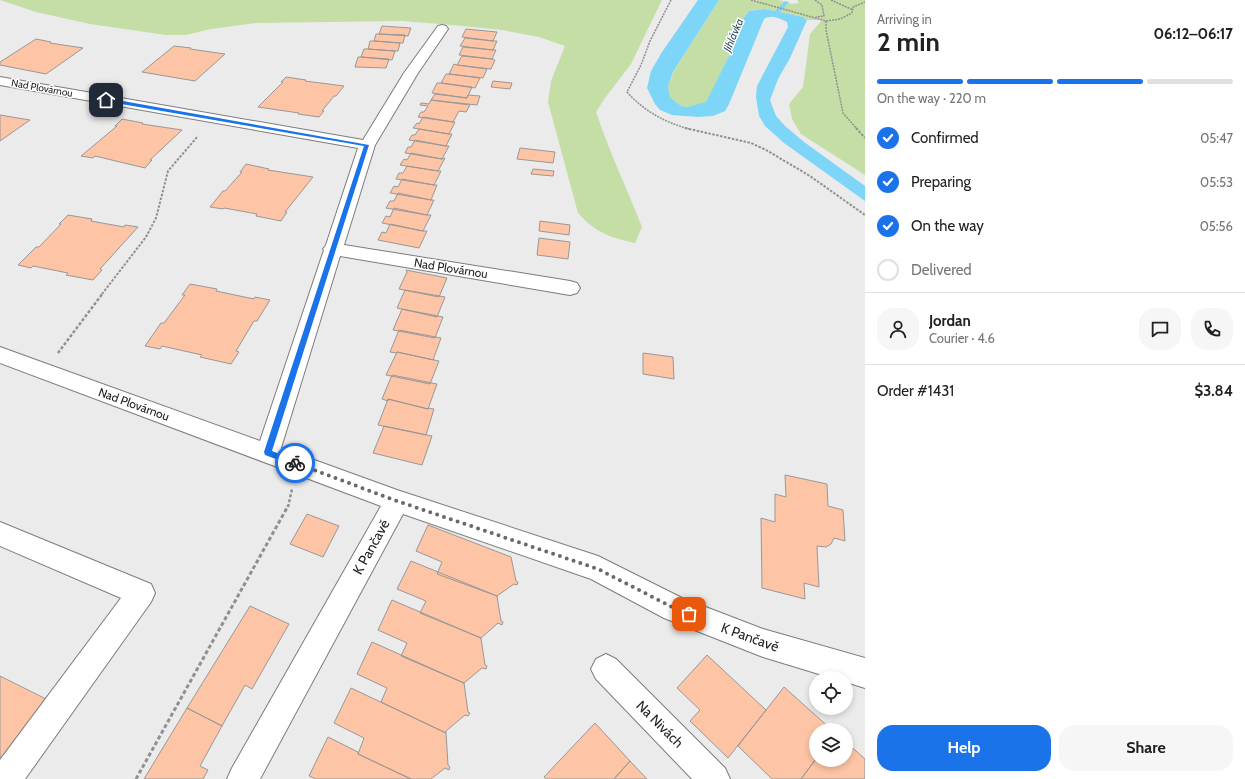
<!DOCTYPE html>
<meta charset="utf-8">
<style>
:root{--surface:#fff;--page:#f6f6f6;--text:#222;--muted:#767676;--line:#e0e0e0;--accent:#1a73e8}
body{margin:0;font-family:Cabin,sans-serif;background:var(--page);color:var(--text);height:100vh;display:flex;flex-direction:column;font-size:15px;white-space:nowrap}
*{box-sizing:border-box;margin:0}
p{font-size:13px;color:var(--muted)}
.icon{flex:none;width:22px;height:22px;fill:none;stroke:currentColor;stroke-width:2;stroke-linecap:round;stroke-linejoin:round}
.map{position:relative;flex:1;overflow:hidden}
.sheet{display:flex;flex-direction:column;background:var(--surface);width:380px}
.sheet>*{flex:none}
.fabs{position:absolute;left:809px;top:671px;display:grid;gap:8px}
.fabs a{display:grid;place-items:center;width:44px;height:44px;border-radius:50%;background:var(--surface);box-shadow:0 2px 6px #0003;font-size:20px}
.pin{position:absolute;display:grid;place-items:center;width:34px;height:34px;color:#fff;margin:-17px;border-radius:8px;box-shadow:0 2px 6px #0006}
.courier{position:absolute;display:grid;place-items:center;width:40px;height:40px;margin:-20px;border:3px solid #1a73e8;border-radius:50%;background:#fff;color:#222;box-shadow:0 1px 5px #0007}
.summary em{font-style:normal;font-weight:700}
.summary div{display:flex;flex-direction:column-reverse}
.summary{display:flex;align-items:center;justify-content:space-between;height:68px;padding:0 12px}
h1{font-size:26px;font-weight:700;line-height:30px}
.bar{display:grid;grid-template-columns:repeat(4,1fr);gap:6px 4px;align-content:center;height:48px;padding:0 12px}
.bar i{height:5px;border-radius:3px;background:var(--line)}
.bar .active{background:var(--accent)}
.bar p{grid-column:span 4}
.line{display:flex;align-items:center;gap:10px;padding:0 12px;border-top:1px solid var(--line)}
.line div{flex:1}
.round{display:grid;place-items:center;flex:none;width:42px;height:42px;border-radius:16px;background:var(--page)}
ol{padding:0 12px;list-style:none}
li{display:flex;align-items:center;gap:12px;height:44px}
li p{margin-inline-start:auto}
li .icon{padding:4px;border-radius:50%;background:var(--accent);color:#fff;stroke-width:4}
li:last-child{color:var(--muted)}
li i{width:22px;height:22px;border:2px solid var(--line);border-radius:50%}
.primary-button{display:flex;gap:8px;margin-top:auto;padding:8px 12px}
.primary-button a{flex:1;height:46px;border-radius:16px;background:var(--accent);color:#fff;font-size:16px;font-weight:700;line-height:46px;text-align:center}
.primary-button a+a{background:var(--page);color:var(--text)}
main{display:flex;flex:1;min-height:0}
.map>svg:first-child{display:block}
.green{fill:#c4dea5}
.water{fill:#7dd5f8}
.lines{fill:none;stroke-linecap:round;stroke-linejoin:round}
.stream{fill:#7dd5f8;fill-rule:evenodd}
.building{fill:#fdc4a5;stroke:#999897}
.minor-casing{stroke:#7c7c7d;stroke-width:2}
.path-far3{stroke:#909091;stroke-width:1.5;stroke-dasharray:2 1;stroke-linecap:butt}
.path-far2{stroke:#909091;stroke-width:2;stroke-dasharray:2.5 1.5;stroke-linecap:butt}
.path-far1{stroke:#909091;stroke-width:2.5;stroke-dasharray:3 2;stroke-linecap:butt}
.path{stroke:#909091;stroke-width:3;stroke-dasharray:4 2.5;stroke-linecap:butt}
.minor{fill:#fff;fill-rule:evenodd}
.route{fill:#1a73e8}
.done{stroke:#69696a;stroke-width:4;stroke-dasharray:0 7.2}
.labels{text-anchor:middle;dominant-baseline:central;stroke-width:3;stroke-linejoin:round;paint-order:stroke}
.far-street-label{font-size:10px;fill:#232324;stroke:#fff}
.far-water-label{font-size:11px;font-style:italic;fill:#244b5a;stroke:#fff}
.street-label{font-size:12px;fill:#232324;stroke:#fff}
.near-street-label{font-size:14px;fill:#232324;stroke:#fff}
</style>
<main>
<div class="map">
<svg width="865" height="779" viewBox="0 0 865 779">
<rect width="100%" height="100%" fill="#ebebec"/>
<path class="green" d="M 0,0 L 662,0 L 631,64 L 605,98 L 596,112 C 609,151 627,189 642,227 L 635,243 C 609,237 596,233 578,213 L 548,102 L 551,81 L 565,46 L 539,37 L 502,30 L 453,25 L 402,21 L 256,23 L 211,29 L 186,35 L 166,35 L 90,24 L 36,12 Z
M 719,0 L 779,0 L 792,4 L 799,3 L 797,0 L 865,0 L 865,175 L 801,134 L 792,119 L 789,104 L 803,87 L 810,34 L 822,20 L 807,20 L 803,17 L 765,9 L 749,11 L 743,19 L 731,52 L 706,103 L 687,107 L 681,106 L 670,97 L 668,86 L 674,71 Z"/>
<path class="water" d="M 698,0 L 719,0 L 673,72 L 668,86 L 670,97 L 681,106 L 687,107 L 706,102 L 731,52 L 743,19 L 749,11 L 765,9 L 803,17 L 807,20 L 790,58 L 778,79 L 770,100 L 776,116 L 785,126 L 804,142 L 865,186 L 865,201 L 784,143 L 765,126 L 759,116 L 756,97 L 757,86 L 788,27 L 787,22 C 780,18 771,14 764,19 L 729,104 L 725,111 L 713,116 L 698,117 L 672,115 L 660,110 L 655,104 L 647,88 L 651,71 L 662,52 Z"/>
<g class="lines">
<path class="stream" d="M 785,1 L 789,2 L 777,15 L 773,15 L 773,13 Z"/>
</g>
<path class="building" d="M 382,26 L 411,28 L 408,36 L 379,34 Z
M 466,29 L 497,32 L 493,41 L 462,37 Z
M 376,34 L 379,34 L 405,35 L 403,43 L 400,43 L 374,41 Z
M 465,38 L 493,41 L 497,41 L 493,50 L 460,46 Z
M 36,39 L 51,42 L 50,43 L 83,48 L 46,74 L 0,65 L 0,62 Z
M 370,41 L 374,41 L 400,43 L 398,51 L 394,51 L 368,49 Z
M 174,46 L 191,48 L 190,49 L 225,54 L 195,81 L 142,72 Z
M 463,47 L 493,50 L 496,50 L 492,59 L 459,55 Z
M 364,49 L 368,49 L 395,51 L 392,60 L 361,57 Z
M 462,56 L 492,59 L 495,60 L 491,69 L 457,65 Z
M 358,57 L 361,57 L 389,59 L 386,68 L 355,67 Z
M 454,64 L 457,65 L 487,69 L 483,78 L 449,74 Z
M 446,74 L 449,74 L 480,78 L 475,88 L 441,83 Z
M 286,77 L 306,80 L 305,81 L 344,86 L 336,96 L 334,96 L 322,111 L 324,111 L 319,117 L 298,114 L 299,113 L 258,107 L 283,82 L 281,82 Z
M 493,81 L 512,83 L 510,89 L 491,87 Z
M 437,83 L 441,83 L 472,87 L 467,98 L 432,93 Z
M 435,94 L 467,98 L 468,95 L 480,96 L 477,105 L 431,100 Z
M 431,100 L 470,105 L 466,112 L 459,111 L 453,122 L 418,117 L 421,112 L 424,112 L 428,106 L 420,105 L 421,103 L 429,104 Z
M 0,115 L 30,120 L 0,141 Z
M 423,117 L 453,122 L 455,122 L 449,134 L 413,128 L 417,123 L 419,124 Z
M 122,119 L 143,123 L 142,124 L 182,130 L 150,160 L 152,160 L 145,168 L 95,156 L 93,158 L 81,156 L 117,126 L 115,126 Z
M 419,129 L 449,134 L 452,134 L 446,146 L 409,140 L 412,135 L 415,135 Z
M 415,140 L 446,146 L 449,146 L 442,159 L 405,153 L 408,147 L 411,147 Z
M 520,148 L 555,152 L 553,163 L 517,159 Z
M 411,153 L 442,159 L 445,158 L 438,171 L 400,165 L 404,159 L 407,160 Z
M 246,164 L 269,169 L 268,170 L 313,177 L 285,212 L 287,212 L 281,221 L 256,216 L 257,214 L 224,208 L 223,209 L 210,207 L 223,191 L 225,191 L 242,172 L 240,172 Z
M 407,166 L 438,171 L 441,171 L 434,185 L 396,179 L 399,173 L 403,173 Z
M 533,169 L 554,171 L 553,176 L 531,174 Z
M 402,179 L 434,185 L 437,185 L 431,200 L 390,193 L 394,186 L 398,187 Z
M 398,193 L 431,200 L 434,200 L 427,215 L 386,208 L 390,201 L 394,201 Z
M 394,208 L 427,215 L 431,215 L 423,231 L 382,223 L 386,216 L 390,217 Z
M 68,215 L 92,219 L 91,221 L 124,227 L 125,225 L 138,227 L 100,269 L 102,270 L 93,280 L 66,275 L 68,273 L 33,266 L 31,268 L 18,265 L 36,247 L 39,247 L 61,224 L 59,224 Z
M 540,221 L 570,225 L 569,235 L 539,231 Z
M 390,224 L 423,231 L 427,231 L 419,248 L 378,240 L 382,232 L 386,233 Z
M 539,238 L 570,242 L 568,259 L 537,255 Z
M 406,270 L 447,278 L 439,297 L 399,289 L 407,272 Z
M 190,284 L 217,289 L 216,291 L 254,299 L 255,297 L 270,300 L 257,321 L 254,321 L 236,351 L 239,352 L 231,364 L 200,357 L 202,355 L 162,346 L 160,349 L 145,346 L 161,323 L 164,323 L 185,295 L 182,295 Z
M 405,290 L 445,297 L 437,317 L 397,308 Z
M 402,309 L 443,317 L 435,338 L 393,330 Z
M 399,330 L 441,338 L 433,360 L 397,352 L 396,353 L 390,352 Z
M 397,352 L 439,361 L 430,384 L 386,375 Z
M 643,353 L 673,357 L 674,379 L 643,374 Z
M 392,375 L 437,384 L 428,409 L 388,399 L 388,401 L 382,399 Z
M 388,399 L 428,409 L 428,408 L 434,409 L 426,435 L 378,425 Z
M 384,426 L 432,436 L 422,465 L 373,453 Z
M 785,475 L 827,484 L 828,506 L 843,510 L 845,541 L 834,538 L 831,544 L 826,547 L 817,546 L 819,587 L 804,583 L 805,599 L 762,588 L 761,518 L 775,522 L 775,494 L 786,497 Z
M 307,514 L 339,526 L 323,557 L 290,544 Z
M 428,525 L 511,557 L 516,581 L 518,582 L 517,585 L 514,584 L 497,596 L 437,574 L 442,562 L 416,551 Z
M 411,561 L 497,596 L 501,621 L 503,622 L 502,625 L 498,623 L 481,638 L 420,613 L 426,601 L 397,589 Z
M 392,600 L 481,638 L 485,665 L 487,666 L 486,669 L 482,668 L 464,683 L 401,656 L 407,643 L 378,630 Z
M 250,606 L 289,624 L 252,689 L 245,685 L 222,726 L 187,708 Z
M 372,642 L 464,683 L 468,712 L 470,713 L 468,716 L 465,715 L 446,731 L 446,733 L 381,702 L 387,688 L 357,674 Z
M 707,655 L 766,710 L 728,758 L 690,721 L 700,710 L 677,688 Z
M 0,676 L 48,700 L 0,766 Z
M 784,687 L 832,730 L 816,730 L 816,759 L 801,779 L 772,779 L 738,746 Z
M 351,688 L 446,733 L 448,765 L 450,767 L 449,770 L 445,768 L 431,779 L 411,779 L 358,754 L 364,738 L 334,723 Z
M 187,708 L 222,726 L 200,766 L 208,770 L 203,779 L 144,779 Z
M 595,723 L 630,761 L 614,779 L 546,779 L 544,777 Z
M 328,737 L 358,752 L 358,754 L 411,779 L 316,779 L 309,776 Z
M 846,742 L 865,759 L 865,779 L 801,779 L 816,759 L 816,760 L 846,760 Z
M 630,761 L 647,779 L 614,779 Z"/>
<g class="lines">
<defs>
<path id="minor" d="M 442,25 L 446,26 L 448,29 L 418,73 L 375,145 L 344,245 L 570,281 L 577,283 L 580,288 L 577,293 L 570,295 L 340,256 L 281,448 L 397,490 L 598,556 L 682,598 L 763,629 L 865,658 L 865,688 L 846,682 L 846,678 L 832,678 L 763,657 L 664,618 L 591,579 L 403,514 L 260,779 L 227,779 L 232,768 L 381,506 L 0,363 L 0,347 L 260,441 L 324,250 L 323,249 L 326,245 L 358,148 L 0,85 L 0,77 L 363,140 L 404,73 L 438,26 Z
M 0,522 L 151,584 L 155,593 L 151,602 L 25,779 L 0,779 L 0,760 L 121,598 L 0,546 Z
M 606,654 L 616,659 L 725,768 L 730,779 L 692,779 L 596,679 L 591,669 L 596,659 Z"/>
</defs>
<use href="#minor" class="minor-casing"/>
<path class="path-far3" d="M 671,0 L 650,41 L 641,65 L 627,92 C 644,111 664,122 689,129
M 751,0 L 826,21 L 840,19 L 852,13 L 853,7 L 865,2
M 815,0 L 822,5 L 824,16 L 816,17
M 831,0 L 853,10
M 826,21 L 826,30 L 843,113 L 857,129"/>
<path class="path-far2" d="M 685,128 L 751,143 L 766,150 L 810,176 L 865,215
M 856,128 L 865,138
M 102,294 L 146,237 L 156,218 L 168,171 L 198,136"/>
<path class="path-far1" d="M 58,353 L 103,293
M 288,507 L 292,489"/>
<path class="path" d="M 136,779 L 288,506"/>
<use href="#minor" class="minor"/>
</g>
<path class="route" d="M 106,98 L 369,145 L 272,451 L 297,461 L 297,465 L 295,466 L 265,455 L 264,452 L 364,146 L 104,101 Z"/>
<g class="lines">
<path class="done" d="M 295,463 L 397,501 L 598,569 L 674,608 L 689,614"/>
</g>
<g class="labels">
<g class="far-street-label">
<text transform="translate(42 88) rotate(10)">Nad Plovárnou</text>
</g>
<g class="far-water-label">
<text transform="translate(733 35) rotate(-67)">Jihlávka</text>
</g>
<g class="street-label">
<text transform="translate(451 268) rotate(9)">Nad Plovárnou</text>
<text transform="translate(134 404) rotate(20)">Nad Plovárnou</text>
</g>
<g class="near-street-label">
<text transform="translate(371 547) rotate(-61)">K Pančavě</text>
<text transform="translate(750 637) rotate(20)">K Pančavě</text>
<text transform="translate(660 724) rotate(45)">Na Nivách</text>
</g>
</g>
</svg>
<div class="fabs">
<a><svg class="icon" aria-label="locate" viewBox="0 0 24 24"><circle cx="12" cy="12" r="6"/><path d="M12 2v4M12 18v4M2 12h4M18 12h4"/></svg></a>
<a><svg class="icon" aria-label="layers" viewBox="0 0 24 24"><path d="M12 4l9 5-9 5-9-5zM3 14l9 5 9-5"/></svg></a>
</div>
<div class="pin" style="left:689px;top:614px;background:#ea580c"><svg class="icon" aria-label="bag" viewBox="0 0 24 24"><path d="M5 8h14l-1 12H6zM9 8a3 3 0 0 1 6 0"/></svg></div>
<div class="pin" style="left:106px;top:100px;background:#1f2937"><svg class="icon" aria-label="home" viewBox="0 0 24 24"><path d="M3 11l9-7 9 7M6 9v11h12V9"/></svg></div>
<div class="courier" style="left:295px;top:463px"><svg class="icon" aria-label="bike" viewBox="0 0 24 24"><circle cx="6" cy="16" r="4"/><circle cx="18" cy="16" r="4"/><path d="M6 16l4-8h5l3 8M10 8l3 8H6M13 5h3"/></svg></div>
</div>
<section class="sheet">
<div class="summary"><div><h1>2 min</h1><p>Arriving in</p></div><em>06:12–06:17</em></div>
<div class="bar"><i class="active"></i><i class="active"></i><i class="active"></i><i></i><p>On the way · 220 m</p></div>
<ol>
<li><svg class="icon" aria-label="check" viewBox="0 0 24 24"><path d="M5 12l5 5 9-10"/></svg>Confirmed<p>05:47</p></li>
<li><svg class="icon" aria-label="check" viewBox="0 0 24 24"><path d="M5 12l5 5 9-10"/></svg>Preparing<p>05:53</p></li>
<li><svg class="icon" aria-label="check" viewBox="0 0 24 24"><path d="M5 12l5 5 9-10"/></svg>On the way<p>05:56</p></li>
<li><i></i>Delivered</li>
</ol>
<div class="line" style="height:72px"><a class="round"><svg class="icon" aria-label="person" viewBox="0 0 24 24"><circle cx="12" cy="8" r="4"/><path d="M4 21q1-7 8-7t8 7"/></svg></a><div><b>Jordan</b><p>Courier · 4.6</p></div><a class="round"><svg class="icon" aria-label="chat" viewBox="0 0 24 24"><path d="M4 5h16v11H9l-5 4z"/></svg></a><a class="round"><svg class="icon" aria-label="phone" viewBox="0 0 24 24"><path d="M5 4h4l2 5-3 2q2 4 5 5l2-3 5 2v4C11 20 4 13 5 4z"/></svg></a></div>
<div class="line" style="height:52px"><div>Order #1431</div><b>$3.84</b></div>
<div class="primary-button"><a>Help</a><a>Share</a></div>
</section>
</main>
